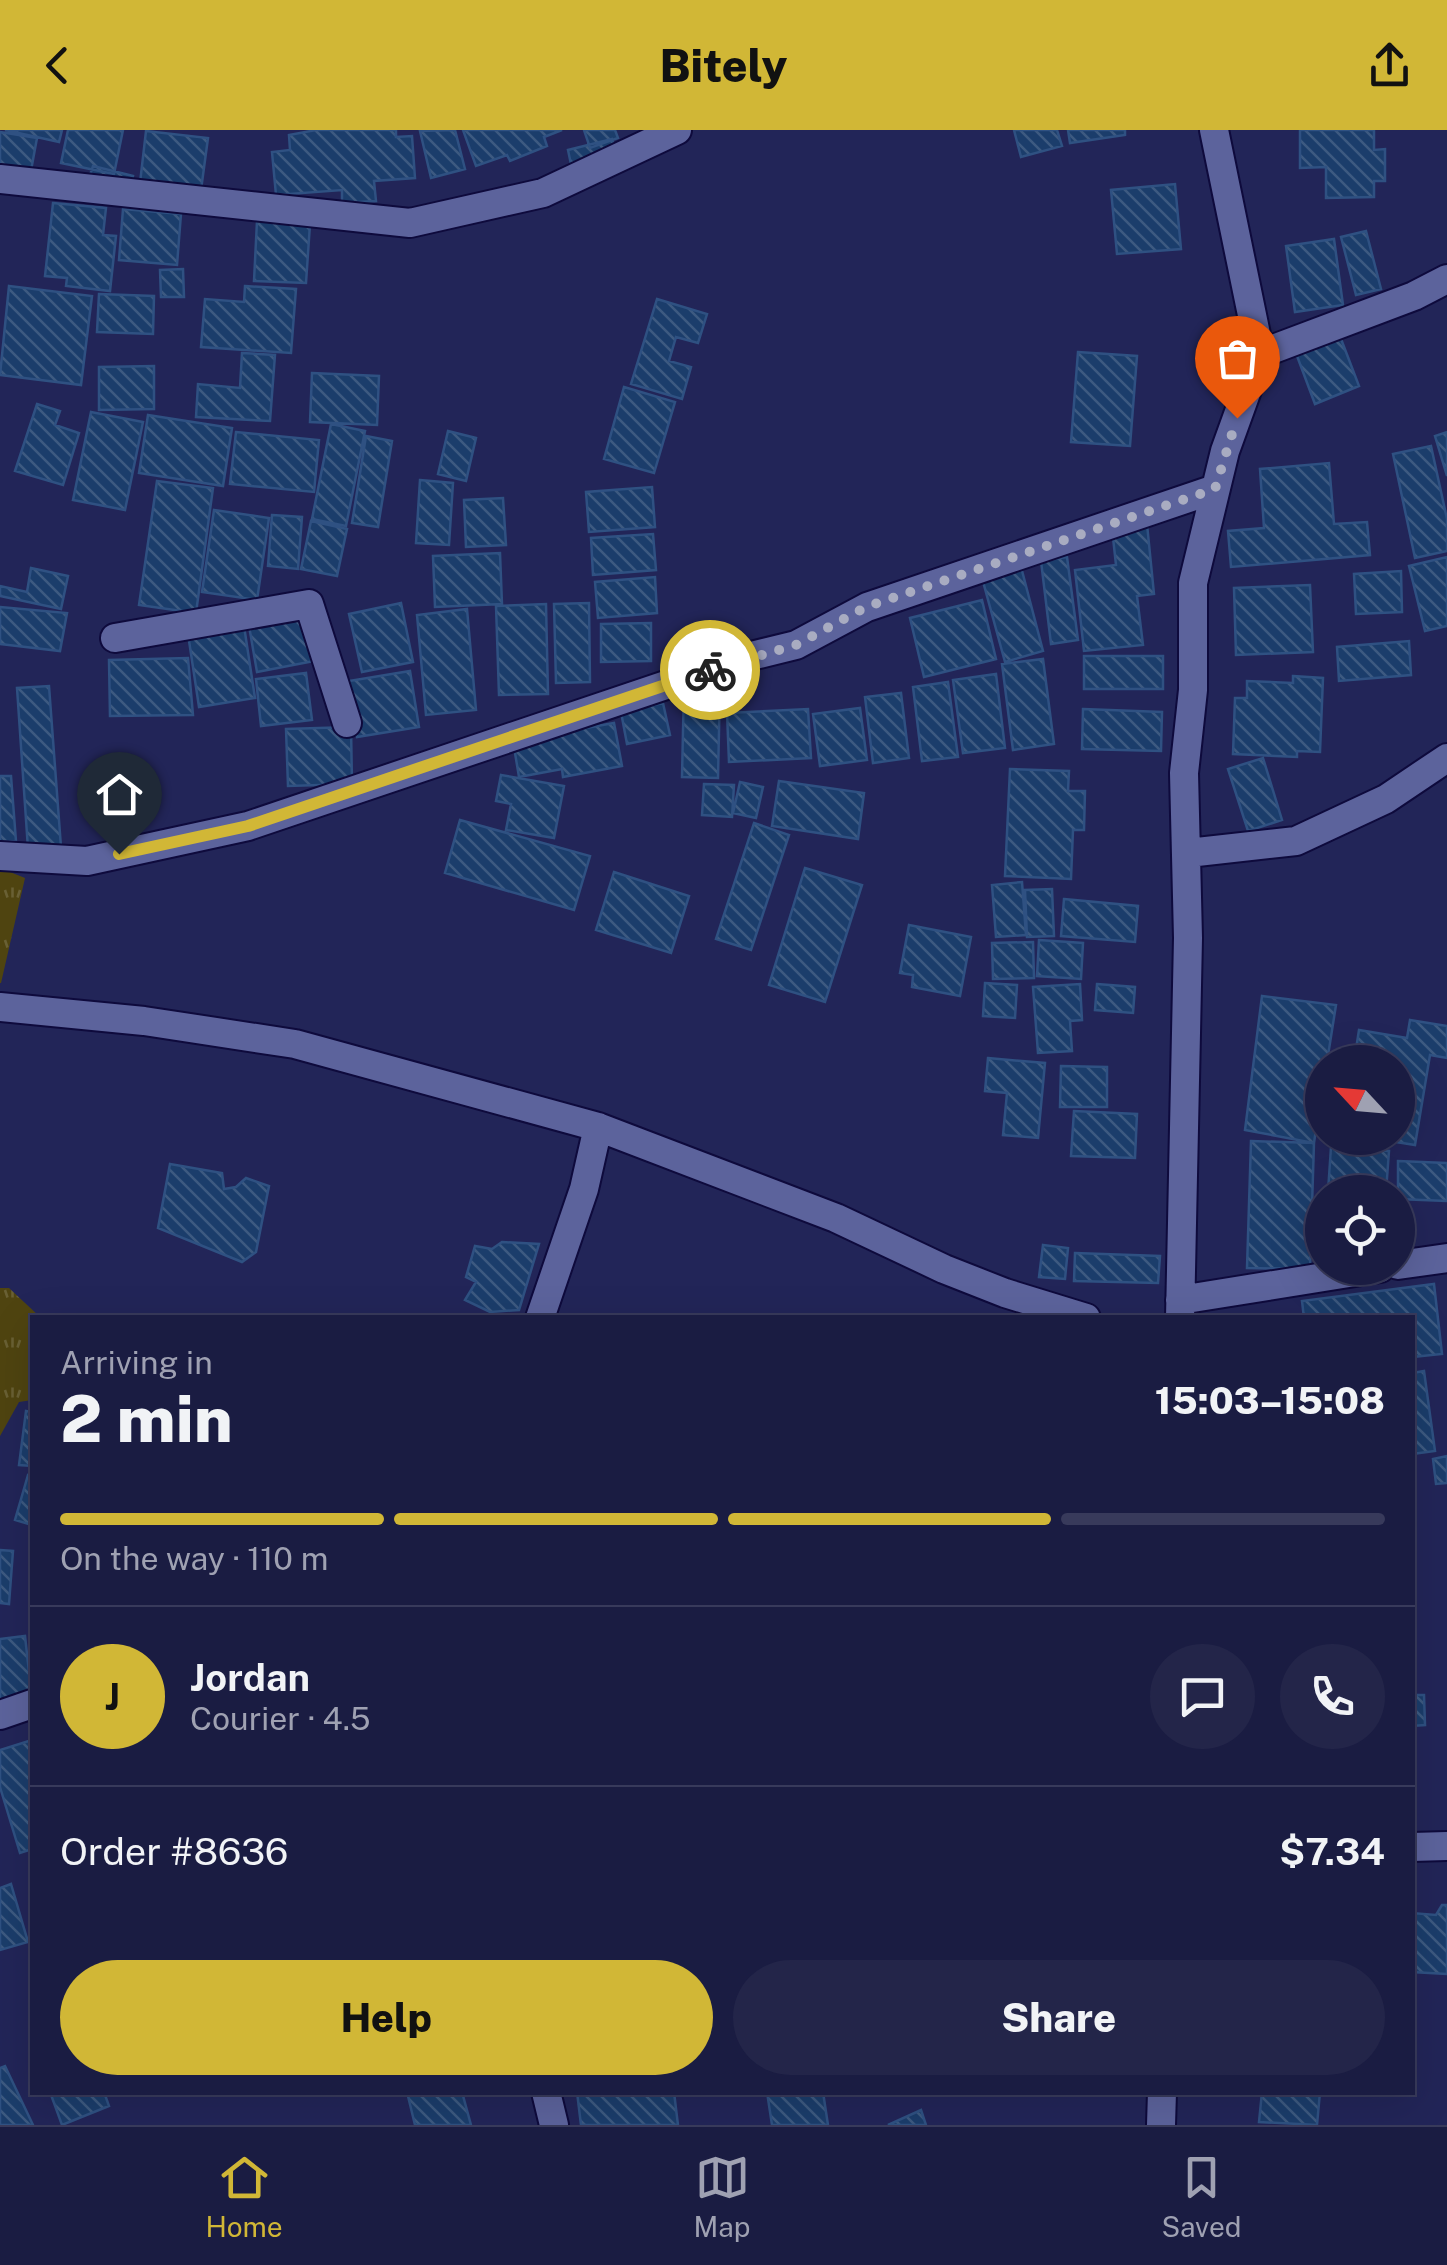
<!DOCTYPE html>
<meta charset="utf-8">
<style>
:root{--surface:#1a1c42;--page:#232549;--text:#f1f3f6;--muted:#9fa1b2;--line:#383a5b;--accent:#d1b736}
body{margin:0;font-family:"Public Sans",sans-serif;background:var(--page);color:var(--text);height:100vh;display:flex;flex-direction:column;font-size:38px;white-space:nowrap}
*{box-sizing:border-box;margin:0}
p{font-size:32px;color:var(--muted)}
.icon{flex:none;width:55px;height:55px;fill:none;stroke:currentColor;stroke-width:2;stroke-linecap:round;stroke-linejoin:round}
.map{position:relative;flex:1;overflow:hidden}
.sheet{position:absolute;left:30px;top:1185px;width:1385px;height:780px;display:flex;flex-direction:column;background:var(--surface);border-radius:0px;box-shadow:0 10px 40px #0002,0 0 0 2px var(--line)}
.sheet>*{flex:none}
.needle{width:65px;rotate:296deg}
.controls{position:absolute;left:1305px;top:915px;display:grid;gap:20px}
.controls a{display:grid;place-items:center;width:110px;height:110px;border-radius:50%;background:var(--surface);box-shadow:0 10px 40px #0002,0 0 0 2px var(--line);font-size:50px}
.pin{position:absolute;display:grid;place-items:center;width:85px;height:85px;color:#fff;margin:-102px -42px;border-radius:50% 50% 50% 0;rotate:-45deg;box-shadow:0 0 10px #0007}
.pin .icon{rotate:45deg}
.courier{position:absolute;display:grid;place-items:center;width:100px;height:100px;margin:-50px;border:8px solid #d1b736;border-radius:50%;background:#fff;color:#222;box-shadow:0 2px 12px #0007}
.headline em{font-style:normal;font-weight:800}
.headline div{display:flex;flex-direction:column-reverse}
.headline{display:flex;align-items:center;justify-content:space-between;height:170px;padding:0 30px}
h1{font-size:65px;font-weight:800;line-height:75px}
.bar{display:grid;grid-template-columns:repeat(4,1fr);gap:15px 10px;align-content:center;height:120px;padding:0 30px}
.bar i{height:12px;border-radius:8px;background:var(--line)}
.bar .current{background:var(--accent)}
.bar p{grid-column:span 4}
.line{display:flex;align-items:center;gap:25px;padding:0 30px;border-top:2px solid var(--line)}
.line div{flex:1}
.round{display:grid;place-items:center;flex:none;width:105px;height:105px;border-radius:52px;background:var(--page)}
.action{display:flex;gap:20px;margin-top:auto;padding:20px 30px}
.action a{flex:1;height:115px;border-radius:60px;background:var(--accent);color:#111;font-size:40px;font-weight:800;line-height:115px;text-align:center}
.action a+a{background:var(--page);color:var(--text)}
header{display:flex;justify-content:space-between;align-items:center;height:130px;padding:0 30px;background:var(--accent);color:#111;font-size:45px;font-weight:800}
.tabs{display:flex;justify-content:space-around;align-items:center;height:140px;border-top:2px solid var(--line);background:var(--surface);font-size:28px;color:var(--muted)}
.tabs a{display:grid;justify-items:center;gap:5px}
.tabs .current{color:var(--accent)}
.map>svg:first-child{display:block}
.grass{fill:url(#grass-tufts)}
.building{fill:url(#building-back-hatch);stroke:#2f5182;stroke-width:2.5}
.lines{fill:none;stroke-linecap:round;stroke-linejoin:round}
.minor-casing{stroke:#0e0a3c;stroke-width:32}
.minor{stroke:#5c639c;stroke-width:28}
.done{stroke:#a9acc1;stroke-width:10;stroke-dasharray:0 18}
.route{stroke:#d1b736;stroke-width:12}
</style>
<header><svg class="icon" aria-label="back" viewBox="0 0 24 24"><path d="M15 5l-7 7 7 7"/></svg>Bitely<svg class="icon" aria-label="share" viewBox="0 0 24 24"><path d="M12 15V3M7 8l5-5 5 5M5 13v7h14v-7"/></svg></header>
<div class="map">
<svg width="1447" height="1995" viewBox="0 0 1447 1995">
<defs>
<pattern id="grass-tufts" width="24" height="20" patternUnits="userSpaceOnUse" patternTransform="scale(2.5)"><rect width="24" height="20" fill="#4f4410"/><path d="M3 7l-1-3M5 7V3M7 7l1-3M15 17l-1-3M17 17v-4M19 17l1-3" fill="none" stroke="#696034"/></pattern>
<pattern id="building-back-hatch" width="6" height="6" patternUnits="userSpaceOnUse" patternTransform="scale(2.5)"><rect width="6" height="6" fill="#1b3d6b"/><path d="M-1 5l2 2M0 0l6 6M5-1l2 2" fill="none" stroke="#3d5a81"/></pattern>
</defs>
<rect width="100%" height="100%" fill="#222558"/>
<path class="grass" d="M 0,738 L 25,748 L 1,853 L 0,853 Z
M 0,1158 L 9,1158 L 40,1187 L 32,1188 L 32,1270 L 19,1272 L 0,1306 Z"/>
<path class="building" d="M 5,0 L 62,0 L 59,12 Z
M 68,0 L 123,0 L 114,44 L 61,33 Z
M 316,0 L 396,0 L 396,7 L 412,6 L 415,48 L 374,51 L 376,71 L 342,73 L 342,60 L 276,65 L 272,22 L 290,20 L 289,5 Z
M 455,0 L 465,39 L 431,48 L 420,1 Z
M 463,0 L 562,0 L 544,7 L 547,16 L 510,31 L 507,25 L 476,36 Z
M 584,0 L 615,0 L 618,8 L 590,18 Z
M 1014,0 L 1057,0 L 1062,16 L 1021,27 Z
M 1068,0 L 1125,0 L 1125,5 L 1070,13 Z
M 1300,0 L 1374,0 L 1374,20 L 1385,19 L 1385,51 L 1374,51 L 1374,67 L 1326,68 L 1326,37 L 1300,38 Z
M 146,1 L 208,8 L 201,60 L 140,53 Z
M 0,2 L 37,8 L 30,46 L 0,41 Z
M 612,9 L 618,33 L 573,44 L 568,20 Z
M 93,36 L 133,46 L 129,65 L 87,54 Z
M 1175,54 L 1181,119 L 1117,124 L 1111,60 Z
M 53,73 L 106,78 L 103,105 L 116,106 L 110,161 L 66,156 L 67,148 L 45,146 Z
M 123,79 L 181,84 L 177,135 L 119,130 Z
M 257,91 L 310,94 L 306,153 L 254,151 Z
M 1366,101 L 1381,159 L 1356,165 L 1341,107 Z
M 1334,109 L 1343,175 L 1295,182 L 1286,116 Z
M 183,139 L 184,167 L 161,167 L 160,140 Z
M 9,156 L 92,166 L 81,255 L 0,245 Z
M 245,156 L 296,159 L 291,223 L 201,217 L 205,169 L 244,172 Z
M 99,164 L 154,166 L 153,204 L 97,202 Z
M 657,169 L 707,184 L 698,213 L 676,207 L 669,231 L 691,237 L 682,269 L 631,254 Z
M 1338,201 L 1359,256 L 1315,274 L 1294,218 Z
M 1078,222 L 1137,226 L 1130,316 L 1071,312 Z
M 242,223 L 275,225 L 270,291 L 196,287 L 198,254 L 240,258 Z
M 154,236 L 154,279 L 99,280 L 99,237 Z
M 312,243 L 379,246 L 377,295 L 310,292 Z
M 624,257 L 675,272 L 654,343 L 604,329 Z
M 37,274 L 60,281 L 55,295 L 79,303 L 63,355 L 15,341 Z
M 91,282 L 143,292 L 125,380 L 73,370 Z
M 148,285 L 232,298 L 223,356 L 139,343 Z
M 331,294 L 365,301 L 346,396 L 312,389 Z
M 448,301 L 476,308 L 466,351 L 438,344 Z
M 236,302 L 319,310 L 314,362 L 230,354 Z
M 1447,302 L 1447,346 L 1435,306 Z
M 366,306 L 392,311 L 378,397 L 352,393 Z
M 1431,316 L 1447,389 L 1447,421 L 1415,428 L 1393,324 Z
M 1329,333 L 1334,394 L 1367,392 L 1370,425 L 1231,437 L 1228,401 L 1264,398 L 1260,339 Z
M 420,350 L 453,353 L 449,415 L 416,413 Z
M 157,351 L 213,358 L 196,483 L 139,475 Z
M 652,357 L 655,397 L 589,402 L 586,362 Z
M 503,368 L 506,415 L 466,417 L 464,370 Z
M 214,380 L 269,388 L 257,470 L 202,462 Z
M 272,385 L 302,387 L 298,439 L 268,436 Z
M 311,391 L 347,399 L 337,446 L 301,439 Z
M 1147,394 L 1154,464 L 1137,466 L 1143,515 L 1084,521 L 1075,440 L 1116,435 L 1112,398 Z
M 653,404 L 656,440 L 593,445 L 591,408 Z
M 500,423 L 502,474 L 435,477 L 433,426 Z
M 1067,427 L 1078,510 L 1051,514 L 1041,431 Z
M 1447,427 L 1447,496 L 1425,501 L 1409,436 Z
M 1020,433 L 1043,521 L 1005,532 L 981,444 Z
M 31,438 L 68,446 L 61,479 L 0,466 L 0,456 L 27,462 Z
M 1401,441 L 1402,482 L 1356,484 L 1354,444 Z
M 655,447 L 657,483 L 598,488 L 595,452 Z
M 1310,455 L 1313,522 L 1236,525 L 1234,458 Z
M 982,470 L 996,529 L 924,547 L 910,488 Z
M 401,473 L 413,532 L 362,542 L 349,484 Z
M 589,473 L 590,552 L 556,553 L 554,474 Z
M 546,474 L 548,564 L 499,565 L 496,476 Z
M 0,477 L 67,483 L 60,521 L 0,514 Z
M 305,479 L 314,531 L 257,542 L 248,490 Z
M 467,479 L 476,580 L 426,585 L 417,485 Z
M 651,493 L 651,531 L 601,532 L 601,494 Z
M 244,496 L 255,568 L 199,577 L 188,504 Z
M 1409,511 L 1411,545 L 1339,551 L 1337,517 Z
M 1084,526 L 1163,526 L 1163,559 L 1084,559 Z
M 188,528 L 193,585 L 110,586 L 109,530 Z
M 1043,529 L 1054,614 L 1013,620 L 1002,534 Z
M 410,541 L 419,597 L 357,607 L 349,551 Z
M 306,543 L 312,590 L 261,596 L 256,549 Z
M 996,544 L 1005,618 L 963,623 L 953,550 Z
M 1293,546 L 1323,548 L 1320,622 L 1297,621 L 1297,627 L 1233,624 L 1235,568 L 1247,568 L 1247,551 L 1293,553 Z
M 948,552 L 958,627 L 922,631 L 913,557 Z
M 684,554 L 720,555 L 718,648 L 682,647 Z
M 49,556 L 61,717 L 28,719 L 17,558 Z
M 901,563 L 909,628 L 873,633 L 865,567 Z
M 663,573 L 670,605 L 627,614 L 621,582 Z
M 860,578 L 867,630 L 820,636 L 813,584 Z
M 808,579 L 811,628 L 729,632 L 727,583 Z
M 1083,579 L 1162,582 L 1161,621 L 1082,619 Z
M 614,593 L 622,636 L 563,647 L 562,639 L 519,647 L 513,611 Z
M 351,597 L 352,654 L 288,656 L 286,599 Z
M 1263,628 L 1282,690 L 1248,701 L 1228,639 Z
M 1010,639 L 1069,641 L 1068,661 L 1085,661 L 1084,700 L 1073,700 L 1071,749 L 1005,746 Z
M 501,645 L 564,656 L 554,708 L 506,700 L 511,674 L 496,671 Z
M 0,646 L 11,646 L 16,711 L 0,712 Z
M 779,651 L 864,663 L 858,709 L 772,696 Z
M 740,652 L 763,657 L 756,688 L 733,683 Z
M 704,654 L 734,655 L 732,687 L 702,685 Z
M 460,690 L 590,726 L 574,780 L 445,743 Z
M 754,693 L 789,705 L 751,820 L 716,809 Z
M 805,738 L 862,755 L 825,872 L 769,855 Z
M 614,742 L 689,766 L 671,823 L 596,800 Z
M 1022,752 L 1026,805 L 996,807 L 992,755 Z
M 1052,759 L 1054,806 L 1027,807 L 1025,760 Z
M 1064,769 L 1138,776 L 1135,812 L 1061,806 Z
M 909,795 L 971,807 L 960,866 L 912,857 L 913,845 L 900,843 Z
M 1039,810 L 1083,813 L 1081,849 L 1037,846 Z
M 1033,812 L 1034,848 L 993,849 L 992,813 Z
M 985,853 L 1017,855 L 1015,888 L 983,886 Z
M 1080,854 L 1082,890 L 1070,891 L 1072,921 L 1038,923 L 1033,857 Z
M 1097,854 L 1135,857 L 1133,883 L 1095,880 Z
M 1262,866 L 1336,875 L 1327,932 L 1322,932 L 1322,959 L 1314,1013 L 1245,1000 Z
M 1410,890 L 1447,896 L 1447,928 L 1430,925 L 1415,1015 L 1371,1008 L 1398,1008 L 1398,932 L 1354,932 L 1359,900 L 1407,908 Z
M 988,928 L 1045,933 L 1038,1008 L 1003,1005 L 1007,963 L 985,961 Z
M 1061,936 L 1107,937 L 1107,977 L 1060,977 Z
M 1074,981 L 1137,984 L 1135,1028 L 1071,1026 Z
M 1251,1011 L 1314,1013 L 1310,1139 L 1247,1138 Z
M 1331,1017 L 1389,1021 L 1386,1062 L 1328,1062 Z
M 1398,1031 L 1447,1033 L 1447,1071 L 1398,1069 Z
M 170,1034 L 222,1043 L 224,1059 L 236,1057 L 246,1048 L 269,1056 L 256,1122 L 242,1132 L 158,1098 Z
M 502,1112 L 539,1114 L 519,1180 L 490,1182 L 465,1170 L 476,1152 L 466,1147 L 475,1116 L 492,1119 Z
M 1043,1115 L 1068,1118 L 1065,1149 L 1039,1147 Z
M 1075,1123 L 1160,1126 L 1158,1153 L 1074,1151 Z
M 1434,1154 L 1442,1224 L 1412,1227 L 1412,1188 L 1304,1188 L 1302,1171 Z
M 1424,1241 L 1435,1321 L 1412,1324 L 1412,1243 Z
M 26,1281 L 32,1282 L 32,1336 L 19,1335 Z
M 1447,1326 L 1447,1353 L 1436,1354 L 1433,1329 Z
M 28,1345 L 32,1346 L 32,1395 L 15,1390 Z
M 0,1420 L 13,1421 L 9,1474 L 0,1473 Z
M 25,1506 L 32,1569 L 0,1572 L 0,1509 Z
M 1412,1565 L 1424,1565 L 1425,1595 L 1412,1596 Z
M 32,1610 L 32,1719 L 20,1723 L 0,1657 L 0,1620 Z
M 11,1754 L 28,1812 L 0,1820 L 0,1758 Z
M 1442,1775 L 1447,1775 L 1447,1844 L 1412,1842 L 1412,1783 L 1436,1785 Z
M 5,1936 L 33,1995 L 0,1995 L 0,1938 Z
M 50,1962 L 104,1962 L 109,1976 L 62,1995 Z
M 407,1962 L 462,1962 L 471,1995 L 415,1995 Z
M 577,1962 L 674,1962 L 678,1995 L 581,1995 Z
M 767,1962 L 823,1962 L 828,1995 L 772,1995 Z
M 1262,1962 L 1320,1962 L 1317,1995 L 1259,1992 Z
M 921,1980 L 926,1995 L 888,1995 Z"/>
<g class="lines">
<defs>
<path id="minor" d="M 0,49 L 410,93 L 543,63 L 677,0
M 1260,224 L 1414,166 L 1447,149
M 115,508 L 309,474 L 347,593
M 1188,723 L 1296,711 L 1386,669 L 1447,628
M 0,726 L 87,731 L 248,696 L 755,525 L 796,515 L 867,477 L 1215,359
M 0,877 L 144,891 L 295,914 L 598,997 L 836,1088 L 944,1139 L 1005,1163 L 1086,1188
M 1398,1135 L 1447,1128
M 1180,1170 L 1380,1138
M 540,1188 L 584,1059 L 598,997
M 1180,1188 L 1188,808 L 1184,643 L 1193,560 L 1193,453 L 1225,321 L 1260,224 L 1214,0
M 0,1585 L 32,1574
M 1412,1717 L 1447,1716
M 546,1962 L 554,1995
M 1161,1995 L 1162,1962"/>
</defs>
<use href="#minor" class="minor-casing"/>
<use href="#minor" class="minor"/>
</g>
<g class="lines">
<path class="done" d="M 710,540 L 796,515 L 866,477 L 1215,359 L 1237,288"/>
<path class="route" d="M 119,724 L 248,696 L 710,540"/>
</g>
</svg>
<div class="controls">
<a><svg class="needle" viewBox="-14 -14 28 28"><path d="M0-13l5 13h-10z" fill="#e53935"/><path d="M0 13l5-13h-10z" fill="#9fa1b2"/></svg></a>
<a><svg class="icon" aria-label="locate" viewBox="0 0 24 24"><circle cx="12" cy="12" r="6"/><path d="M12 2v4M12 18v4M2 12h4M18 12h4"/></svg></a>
</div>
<div class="pin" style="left:1237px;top:288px;background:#ea580c"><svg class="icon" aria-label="bag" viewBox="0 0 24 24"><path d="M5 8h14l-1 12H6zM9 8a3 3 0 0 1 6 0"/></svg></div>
<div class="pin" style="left:119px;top:724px;background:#1f2937"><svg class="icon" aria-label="home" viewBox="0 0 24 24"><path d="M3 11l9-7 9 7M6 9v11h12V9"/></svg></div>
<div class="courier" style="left:710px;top:540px"><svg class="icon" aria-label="bike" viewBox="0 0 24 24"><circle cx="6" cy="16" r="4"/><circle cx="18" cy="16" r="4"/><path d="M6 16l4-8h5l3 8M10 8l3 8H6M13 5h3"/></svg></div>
<section class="sheet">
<div class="headline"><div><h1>2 min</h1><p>Arriving in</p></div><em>15:03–15:08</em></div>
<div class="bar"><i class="current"></i><i class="current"></i><i class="current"></i><i></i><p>On the way · 110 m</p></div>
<div class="line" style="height:180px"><b class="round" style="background:var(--accent);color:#111">J</b><div><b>Jordan</b><p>Courier · 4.5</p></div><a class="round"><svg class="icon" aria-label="chat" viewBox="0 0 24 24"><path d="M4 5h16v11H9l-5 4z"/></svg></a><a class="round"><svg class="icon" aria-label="phone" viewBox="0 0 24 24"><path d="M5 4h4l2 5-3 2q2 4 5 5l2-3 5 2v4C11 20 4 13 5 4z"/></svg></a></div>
<div class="line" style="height:130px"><div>Order #8636</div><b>$7.34</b></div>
<div class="action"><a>Help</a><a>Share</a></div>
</section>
</div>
<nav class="tabs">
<a class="current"><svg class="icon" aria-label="home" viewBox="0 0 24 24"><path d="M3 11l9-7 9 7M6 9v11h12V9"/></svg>Home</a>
<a><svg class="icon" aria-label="map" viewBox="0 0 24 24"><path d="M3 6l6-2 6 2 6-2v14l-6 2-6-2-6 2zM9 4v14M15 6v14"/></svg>Map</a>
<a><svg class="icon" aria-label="saved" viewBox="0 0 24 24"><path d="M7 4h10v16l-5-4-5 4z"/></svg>Saved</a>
</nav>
